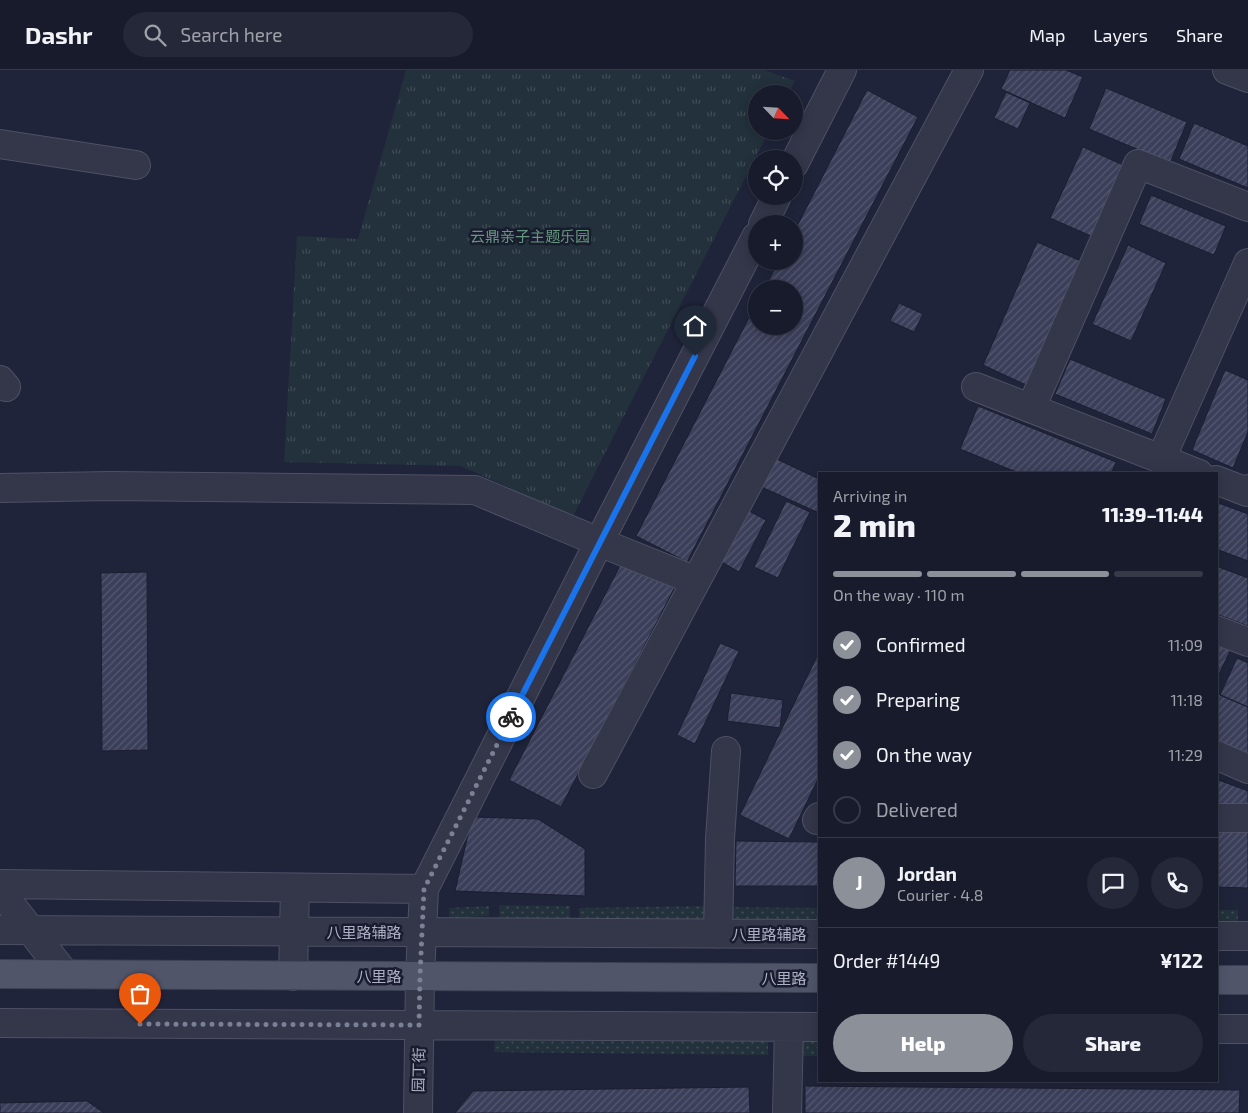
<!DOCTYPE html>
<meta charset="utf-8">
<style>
:root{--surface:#181b2c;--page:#252838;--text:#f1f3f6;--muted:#9fa1a9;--line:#363948;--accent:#8c9099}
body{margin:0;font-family:"Exo 2","Noto Sans SC",sans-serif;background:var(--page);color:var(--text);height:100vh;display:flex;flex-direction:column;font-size:19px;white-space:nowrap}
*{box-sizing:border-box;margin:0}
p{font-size:16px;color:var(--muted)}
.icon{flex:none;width:28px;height:28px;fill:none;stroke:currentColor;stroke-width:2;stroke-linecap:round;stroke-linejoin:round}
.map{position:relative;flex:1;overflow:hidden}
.sheet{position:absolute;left:818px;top:402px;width:400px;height:610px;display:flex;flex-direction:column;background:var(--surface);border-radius:0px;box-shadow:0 2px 12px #0003,0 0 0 1px var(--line)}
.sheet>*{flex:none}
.needle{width:32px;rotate:115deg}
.buttons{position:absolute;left:748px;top:15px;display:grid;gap:10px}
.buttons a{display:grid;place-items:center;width:55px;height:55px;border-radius:50%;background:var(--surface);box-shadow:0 2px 12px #0003,0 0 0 1px var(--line);font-size:25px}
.pin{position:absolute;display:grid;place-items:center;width:42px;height:42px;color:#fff;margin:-51px -21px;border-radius:50% 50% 50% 0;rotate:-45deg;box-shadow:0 0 5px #0007}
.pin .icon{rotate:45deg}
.courier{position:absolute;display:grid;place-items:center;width:50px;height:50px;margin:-25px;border:4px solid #1a73e8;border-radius:50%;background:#fff;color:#222;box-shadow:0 1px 6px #0007}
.summary em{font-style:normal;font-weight:800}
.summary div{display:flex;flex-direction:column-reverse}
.summary{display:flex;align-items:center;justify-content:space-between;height:85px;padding:0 15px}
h1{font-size:32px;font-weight:800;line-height:38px}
.bar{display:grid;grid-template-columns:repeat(4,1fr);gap:8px 5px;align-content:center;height:60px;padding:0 15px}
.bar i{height:6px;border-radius:4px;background:var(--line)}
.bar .selected{background:var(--accent)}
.bar p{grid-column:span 4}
.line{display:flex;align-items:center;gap:12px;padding:0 15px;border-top:1px solid var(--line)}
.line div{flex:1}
.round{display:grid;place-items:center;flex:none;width:52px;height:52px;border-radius:26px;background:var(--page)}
ol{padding:0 15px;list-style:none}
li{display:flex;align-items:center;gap:15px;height:55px}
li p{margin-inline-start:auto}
li .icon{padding:5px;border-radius:50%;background:var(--accent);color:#fff;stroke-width:4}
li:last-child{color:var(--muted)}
li i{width:28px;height:28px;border:2px solid var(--line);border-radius:50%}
.button{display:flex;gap:10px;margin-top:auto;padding:10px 15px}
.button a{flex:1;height:58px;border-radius:30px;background:var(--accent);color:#fff;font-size:20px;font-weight:800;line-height:58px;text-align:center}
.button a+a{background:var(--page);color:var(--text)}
header{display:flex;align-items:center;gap:30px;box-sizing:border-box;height:70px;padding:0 25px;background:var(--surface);border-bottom:1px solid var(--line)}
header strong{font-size:24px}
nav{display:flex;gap:28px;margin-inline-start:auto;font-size:18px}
.search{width:350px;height:45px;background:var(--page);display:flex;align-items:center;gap:12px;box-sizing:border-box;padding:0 18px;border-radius:28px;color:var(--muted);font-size:19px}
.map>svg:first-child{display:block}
.grass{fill:url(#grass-dots)}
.park{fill:url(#park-tufts)}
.building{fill:url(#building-hatch);stroke:#1b1e30}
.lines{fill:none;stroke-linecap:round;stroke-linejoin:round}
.minor-casing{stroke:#4e5164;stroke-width:30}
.major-casing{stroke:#3d4053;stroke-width:30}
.minor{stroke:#34374a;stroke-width:28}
.major{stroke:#51556a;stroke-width:28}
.done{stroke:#7c8095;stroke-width:5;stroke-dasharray:0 9}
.route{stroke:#1a73e8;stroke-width:6}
.labels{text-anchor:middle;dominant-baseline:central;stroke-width:5;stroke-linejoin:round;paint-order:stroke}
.park-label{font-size:15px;fill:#64987e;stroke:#191c2e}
.street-label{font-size:15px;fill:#aeb1c6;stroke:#191c2e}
</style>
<header>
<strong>Dashr</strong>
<div class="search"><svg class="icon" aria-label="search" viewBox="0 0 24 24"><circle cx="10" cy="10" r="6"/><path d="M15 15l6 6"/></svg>Search here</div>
<nav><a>Map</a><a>Layers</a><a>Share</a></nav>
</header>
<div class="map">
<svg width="1248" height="1043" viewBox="0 0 1248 1043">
<defs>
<pattern id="grass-dots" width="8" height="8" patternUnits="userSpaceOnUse" patternTransform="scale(1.25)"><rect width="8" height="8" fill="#22313b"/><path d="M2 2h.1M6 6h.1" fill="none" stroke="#404c56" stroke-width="1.8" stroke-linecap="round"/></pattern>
<pattern id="park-tufts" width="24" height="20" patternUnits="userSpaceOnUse" patternTransform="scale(1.25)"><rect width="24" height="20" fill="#22313b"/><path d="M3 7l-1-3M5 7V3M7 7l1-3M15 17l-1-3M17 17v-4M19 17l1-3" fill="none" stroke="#404c56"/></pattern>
<pattern id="building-hatch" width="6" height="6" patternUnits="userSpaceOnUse" patternTransform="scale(1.25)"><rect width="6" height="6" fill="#3c3f5a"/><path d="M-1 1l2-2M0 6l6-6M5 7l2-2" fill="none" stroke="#565870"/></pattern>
</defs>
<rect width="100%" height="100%" fill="#20243a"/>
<path class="grass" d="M 499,835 L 570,836 L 570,851 L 499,850 Z
M 489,836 L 489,846 L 449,848 L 449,838 Z
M 709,836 L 709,852 L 579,853 L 579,838 Z
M 727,837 L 819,838 L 819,854 L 727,854 Z
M 1216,840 L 1238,840 L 1238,857 L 1216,857 Z
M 495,962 L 768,964 L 768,985 L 494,982 Z
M 802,970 L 819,970 L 819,986 L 802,986 Z"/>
<path class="park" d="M 406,0 L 764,0 L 795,11 L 788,24 L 756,24 L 756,61 L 769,61 L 573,446 L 461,396 L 284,392 L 297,166 L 358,169 Z"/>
<path class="building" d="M 1010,0 L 1066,0 L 1083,7 L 1065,48 L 1001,19 Z
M 1106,18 L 1187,52 L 1170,93 L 1089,59 Z
M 867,20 L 918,47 L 687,492 L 636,466 L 756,234 L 756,256 L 794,256 L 794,219 L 764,219 L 779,191 L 794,191 L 794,162 Z
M 1006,22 L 1030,33 L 1018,59 L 994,48 Z
M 1194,53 L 1248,76 L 1248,118 L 1179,89 Z
M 1083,77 L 1123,95 L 1091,166 L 1050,148 Z
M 1151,125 L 1226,156 L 1214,185 L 1139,154 Z
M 1037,172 L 1081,191 L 1026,315 L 983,295 Z
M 1128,175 L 1166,193 L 1131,271 L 1092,254 Z
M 899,233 L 923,244 L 914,262 L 890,251 Z
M 1070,289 L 1166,329 L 1152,364 L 1055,324 Z
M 1225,300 L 1248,310 L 1248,362 L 1233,398 L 1192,380 Z
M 978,336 L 1116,392 L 1111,404 L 1021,404 L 960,379 Z
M 768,385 L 819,409 L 819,443 L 755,414 Z
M 786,431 L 810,442 L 778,508 L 754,497 Z
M 1216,432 L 1248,444 L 1248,491 L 1216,479 Z
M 747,440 L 766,450 L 739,502 L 720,491 Z
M 625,486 L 677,513 L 561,737 L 509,710 Z
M 1216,496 L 1248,508 L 1248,556 L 1216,544 Z
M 147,502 L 148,680 L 102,681 L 101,503 Z
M 720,573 L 739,581 L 695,674 L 677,665 Z
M 1216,573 L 1231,579 L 1216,611 Z
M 819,582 L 819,707 L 789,769 L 740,745 Z
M 1237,588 L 1248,593 L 1248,637 L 1220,625 Z
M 731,623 L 783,630 L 780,658 L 727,651 Z
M 1216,623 L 1248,637 L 1248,688 L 1216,674 Z
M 1216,709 L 1248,721 L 1248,734 L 1245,743 L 1216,742 Z
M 472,747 L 538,749 L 585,779 L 585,826 L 455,821 Z
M 1216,761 L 1248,761 L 1248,818 L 1216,817 Z
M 736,771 L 819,772 L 819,816 L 735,816 Z
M 805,1016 L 1240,1020 L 1239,1043 L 805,1043 Z
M 749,1017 L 750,1043 L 455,1043 L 473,1021 Z
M 87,1031 L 104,1043 L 0,1043 L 0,1033 Z"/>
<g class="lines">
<defs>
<path id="minor" d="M 1227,0 L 1248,8
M 0,74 L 136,95
M 794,94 L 842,0
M 763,154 L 777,126
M 0,310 L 6,317
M 976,317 L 1161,389 L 1248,193
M 1031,338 L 1138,94 L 1248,137
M 1161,389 L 1199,404
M 1216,410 L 1247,422 L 1248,419
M 0,418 L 110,416 L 475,420 L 599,472 L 696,511
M 1216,560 L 1248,572
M 1216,685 L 1248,699
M 593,704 L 969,0
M 819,747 L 817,750 L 819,750
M 1216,748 L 1248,748
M 0,814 L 424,819
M 0,821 L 65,904
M 0,860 L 819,864
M 718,864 L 720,769 L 726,681
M 1216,866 L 1248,866
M 293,906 L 295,818
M 0,953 L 819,957
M 1216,959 L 1248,959
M 418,1043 L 420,906 L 424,819 L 599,472 L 756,167
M 787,1043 L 789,957"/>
<path id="major" d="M 0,904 L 819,908
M 1216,910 L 1248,910"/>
</defs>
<use href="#minor" class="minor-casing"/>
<use href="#major" class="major-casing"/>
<use href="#minor" class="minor"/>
<use href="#major" class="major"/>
</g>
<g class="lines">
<path class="done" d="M 140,954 L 419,955 L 420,906 L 424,819 L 511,647"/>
<path class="route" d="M 511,647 L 695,286"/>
</g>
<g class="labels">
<g class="park-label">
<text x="530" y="166">云鼎亲子主题乐园</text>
</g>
<g class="street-label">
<text x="364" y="862">八里路辅路</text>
<text x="769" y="864">八里路辅路</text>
<text x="379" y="906">八里路</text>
<text x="784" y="908">八里路</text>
<text transform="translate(418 1000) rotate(-89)">园丁街</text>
</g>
</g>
</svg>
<div class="buttons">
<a><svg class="needle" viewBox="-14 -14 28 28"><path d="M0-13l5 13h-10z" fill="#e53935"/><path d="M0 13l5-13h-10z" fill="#9fa1a9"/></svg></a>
<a><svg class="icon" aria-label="locate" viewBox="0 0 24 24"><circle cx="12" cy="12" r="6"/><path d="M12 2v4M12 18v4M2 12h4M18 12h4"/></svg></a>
<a>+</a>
<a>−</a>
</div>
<div class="pin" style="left:140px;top:954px;background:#ea580c"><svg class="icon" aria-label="bag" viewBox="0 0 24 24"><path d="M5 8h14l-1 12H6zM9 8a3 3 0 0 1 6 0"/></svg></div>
<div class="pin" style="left:695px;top:286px;background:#1f2937"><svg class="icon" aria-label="home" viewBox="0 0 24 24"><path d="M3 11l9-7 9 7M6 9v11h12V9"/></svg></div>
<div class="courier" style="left:511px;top:647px"><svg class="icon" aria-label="bike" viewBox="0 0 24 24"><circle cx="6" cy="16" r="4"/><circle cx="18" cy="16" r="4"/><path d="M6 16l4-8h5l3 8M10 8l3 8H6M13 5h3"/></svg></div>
<section class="sheet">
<div class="summary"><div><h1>2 min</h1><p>Arriving in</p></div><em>11:39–11:44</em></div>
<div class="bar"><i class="selected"></i><i class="selected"></i><i class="selected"></i><i></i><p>On the way · 110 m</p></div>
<ol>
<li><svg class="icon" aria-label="check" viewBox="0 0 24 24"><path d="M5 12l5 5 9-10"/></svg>Confirmed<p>11:09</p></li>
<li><svg class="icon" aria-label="check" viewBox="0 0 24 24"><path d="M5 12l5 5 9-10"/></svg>Preparing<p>11:18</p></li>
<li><svg class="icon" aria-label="check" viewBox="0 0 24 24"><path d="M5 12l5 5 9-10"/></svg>On the way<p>11:29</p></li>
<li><i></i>Delivered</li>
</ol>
<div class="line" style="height:90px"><b class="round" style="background:var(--accent);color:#fff">J</b><div><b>Jordan</b><p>Courier · 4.8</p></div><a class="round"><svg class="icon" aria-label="chat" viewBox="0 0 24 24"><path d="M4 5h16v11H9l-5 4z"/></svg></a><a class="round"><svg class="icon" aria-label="phone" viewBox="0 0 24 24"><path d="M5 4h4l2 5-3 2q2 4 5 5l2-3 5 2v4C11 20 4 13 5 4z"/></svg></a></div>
<div class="line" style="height:65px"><div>Order #1449</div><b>¥122</b></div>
<div class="button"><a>Help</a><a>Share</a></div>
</section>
</div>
